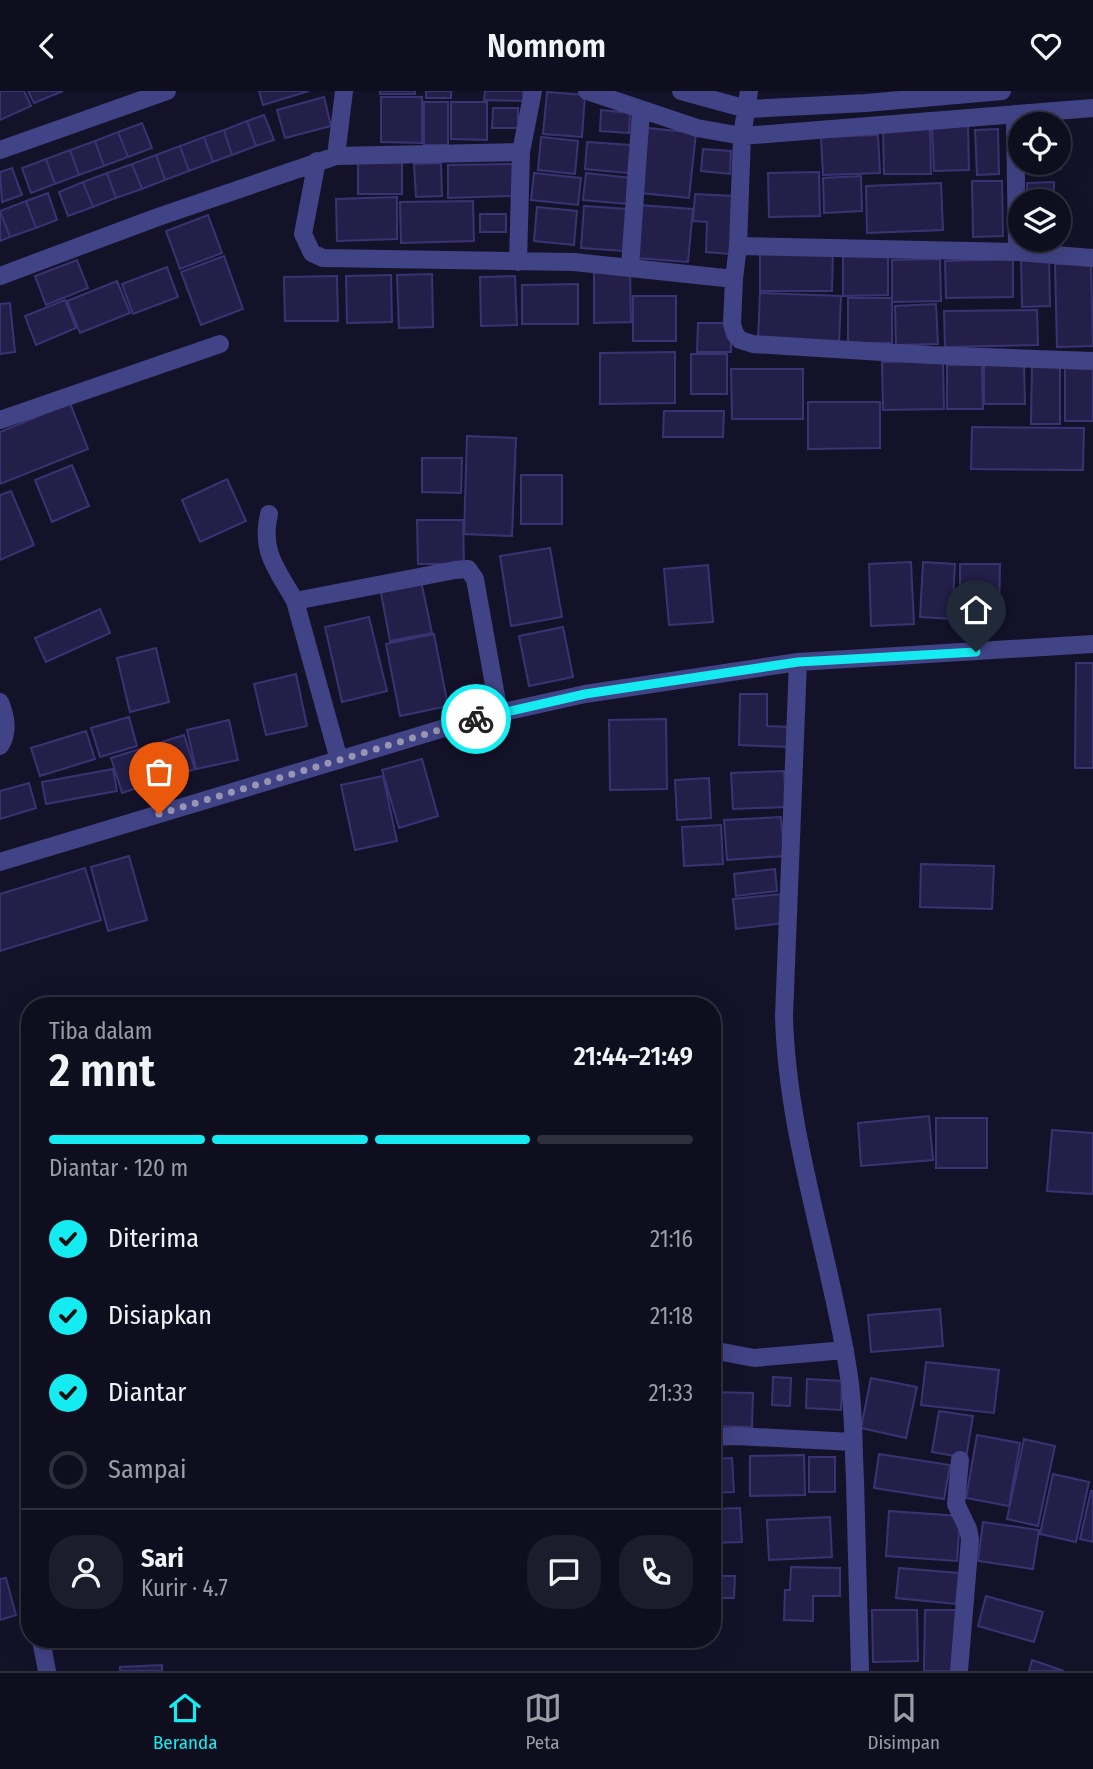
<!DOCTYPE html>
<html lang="id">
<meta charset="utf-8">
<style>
:root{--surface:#0f0e1f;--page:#1d1c2c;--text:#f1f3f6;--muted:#9b9ca4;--line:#2f2e3d;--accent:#14ecf1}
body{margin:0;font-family:"Fira Sans Condensed",sans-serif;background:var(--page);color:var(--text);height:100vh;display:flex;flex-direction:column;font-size:26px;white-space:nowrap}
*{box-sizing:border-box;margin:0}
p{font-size:23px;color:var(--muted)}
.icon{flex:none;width:38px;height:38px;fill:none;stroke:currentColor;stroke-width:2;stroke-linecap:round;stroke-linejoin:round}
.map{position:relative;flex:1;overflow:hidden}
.panel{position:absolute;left:21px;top:906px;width:700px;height:651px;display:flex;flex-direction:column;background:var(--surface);border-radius:28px;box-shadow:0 7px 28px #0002,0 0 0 2px var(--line)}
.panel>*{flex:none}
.buttons{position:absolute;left:1008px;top:21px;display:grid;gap:14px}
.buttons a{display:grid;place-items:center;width:63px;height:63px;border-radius:50%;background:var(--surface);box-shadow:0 7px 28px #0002,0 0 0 2px var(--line);font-size:35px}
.pin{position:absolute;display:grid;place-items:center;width:60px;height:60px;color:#fff;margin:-72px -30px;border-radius:50% 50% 50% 0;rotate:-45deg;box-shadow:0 0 7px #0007}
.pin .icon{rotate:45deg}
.courier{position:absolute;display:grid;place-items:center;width:70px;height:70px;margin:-35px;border:5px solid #14ecf1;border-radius:50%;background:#fff;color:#222;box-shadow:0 2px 9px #0007}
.summary em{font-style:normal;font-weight:600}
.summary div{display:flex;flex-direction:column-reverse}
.summary{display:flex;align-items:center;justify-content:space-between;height:119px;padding:0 28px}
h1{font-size:46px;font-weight:600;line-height:52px}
.bar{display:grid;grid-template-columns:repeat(4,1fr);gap:10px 7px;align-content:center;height:84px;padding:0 28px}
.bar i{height:9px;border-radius:5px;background:var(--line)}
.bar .current{background:var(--accent)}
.bar p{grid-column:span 4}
.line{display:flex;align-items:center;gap:18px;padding:0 28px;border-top:2px solid var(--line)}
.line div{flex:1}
.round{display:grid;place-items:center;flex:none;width:74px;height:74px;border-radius:28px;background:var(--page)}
ol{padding:0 28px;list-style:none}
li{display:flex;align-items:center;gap:21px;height:77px}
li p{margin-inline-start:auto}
li .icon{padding:7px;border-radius:50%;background:var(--accent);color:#111;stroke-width:4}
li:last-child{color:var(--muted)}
li i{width:38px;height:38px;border:4px solid var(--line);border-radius:50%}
header{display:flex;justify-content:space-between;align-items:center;height:91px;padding:0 28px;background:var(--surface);font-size:32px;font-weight:600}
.tab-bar{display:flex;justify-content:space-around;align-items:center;height:98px;border-top:2px solid var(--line);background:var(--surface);font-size:19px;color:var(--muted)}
.tab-bar a{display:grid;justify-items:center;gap:4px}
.tab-bar .current{color:var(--accent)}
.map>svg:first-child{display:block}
.building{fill:#241f49;stroke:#3a3373;stroke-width:2}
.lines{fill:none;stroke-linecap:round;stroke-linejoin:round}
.street{stroke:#404385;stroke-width:18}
.done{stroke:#9795b3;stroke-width:7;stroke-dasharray:0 12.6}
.route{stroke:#14ecf1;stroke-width:9}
</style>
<header><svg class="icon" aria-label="back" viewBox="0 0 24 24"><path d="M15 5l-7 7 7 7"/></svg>Nomnom<svg class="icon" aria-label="heart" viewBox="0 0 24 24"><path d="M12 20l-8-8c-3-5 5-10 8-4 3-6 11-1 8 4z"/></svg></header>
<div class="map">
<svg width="1093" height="1580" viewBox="0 0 1093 1580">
<rect width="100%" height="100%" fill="#141229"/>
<path class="building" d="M 0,0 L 24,0 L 31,15 L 0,29 Z
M 28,0 L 63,0 L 34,12 Z
M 259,0 L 309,0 L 263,14 Z
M 380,0 L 415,0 L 415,3 L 380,3 Z
M 426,0 L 451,0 L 451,7 L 426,7 Z
M 485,0 L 523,0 L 523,10 L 484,9 Z
M 547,1 L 585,4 L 582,46 L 543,43 Z
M 324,6 L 331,35 L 285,47 L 277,19 Z
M 381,6 L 422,6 L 422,52 L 381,51 Z
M 424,11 L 448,11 L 448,54 L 424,54 Z
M 451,11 L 487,11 L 487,49 L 451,48 Z
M 493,17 L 518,17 L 518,37 L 492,37 Z
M 601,19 L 630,22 L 629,42 L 600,40 Z
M 264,24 L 274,49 L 256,55 L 247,30 Z
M 247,30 L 256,55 L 232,64 L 224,39 Z
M 142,32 L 152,57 L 128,66 L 118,41 Z
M 968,34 L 969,79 L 934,80 L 932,35 Z
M 930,35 L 931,83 L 884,83 L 883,36 Z
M 648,37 L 696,42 L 689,107 L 641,102 Z
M 998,38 L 999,83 L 977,84 L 975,39 Z
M 224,39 L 232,64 L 213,71 L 204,46 Z
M 118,41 L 128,66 L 104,75 L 95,50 Z
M 878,44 L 880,82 L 823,84 L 821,46 Z
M 204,46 L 213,71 L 189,80 L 180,55 Z
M 541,46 L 578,50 L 575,83 L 538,79 Z
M 95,50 L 104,75 L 79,84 L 70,59 Z
M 587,51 L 631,54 L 628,82 L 585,78 Z
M 1059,52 L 1061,78 L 1026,80 L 1026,72 L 1059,72 Z
M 180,55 L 189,80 L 165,89 L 156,64 Z
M 703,58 L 731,60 L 730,83 L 701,80 Z
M 70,59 L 79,84 L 55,93 L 46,68 Z
M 156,64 L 165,89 L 142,98 L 132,73 Z
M 46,68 L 55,93 L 31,102 L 22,77 Z
M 402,70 L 402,103 L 358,103 L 358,71 Z
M 441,72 L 442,105 L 416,106 L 414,73 Z
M 132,73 L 142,98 L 116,107 L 107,82 Z
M 514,73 L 514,105 L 448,107 L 448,74 Z
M 12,77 L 22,104 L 2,111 L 0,81 Z
M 819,81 L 820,125 L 769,126 L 768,82 Z
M 107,82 L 116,107 L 93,116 L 83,91 Z
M 534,82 L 581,87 L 578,114 L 531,109 Z
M 586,82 L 631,87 L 628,113 L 583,109 Z
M 861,85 L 862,120 L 824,122 L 823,87 Z
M 972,90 L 1002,90 L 1003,145 L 973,146 Z
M 83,91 L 93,116 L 68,125 L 59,101 Z
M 1054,91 L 1054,110 L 1027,110 L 1027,92 Z
M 941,92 L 943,139 L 867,142 L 866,95 Z
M 48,102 L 57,129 L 36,137 L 26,110 Z
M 695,103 L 734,105 L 731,163 L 706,161 L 707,131 L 693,130 Z
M 397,106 L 397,148 L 337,150 L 336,108 Z
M 26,110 L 36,137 L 10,146 L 0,120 Z
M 473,110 L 474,150 L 401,152 L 400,111 Z
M 639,114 L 693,118 L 688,171 L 635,167 Z
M 584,115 L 627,118 L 624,160 L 581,157 Z
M 537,116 L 577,120 L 574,154 L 534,150 Z
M 0,120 L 10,146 L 0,150 Z
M 480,123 L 506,123 L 506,141 L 480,141 Z
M 208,124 L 222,162 L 180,178 L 166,140 Z
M 760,159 L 833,159 L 832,200 L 760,200 Z
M 843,162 L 888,162 L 888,204 L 843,205 Z
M 224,165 L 243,218 L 201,234 L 181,181 Z
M 1049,167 L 1050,215 L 1022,216 L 1021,168 Z
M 940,168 L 941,210 L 892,211 L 892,169 Z
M 1013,168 L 1013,206 L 946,207 L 945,170 Z
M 77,169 L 88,197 L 46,214 L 35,185 Z
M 1055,173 L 1091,173 L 1093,255 L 1057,256 Z
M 167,176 L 178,206 L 133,223 L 122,193 Z
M 594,179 L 630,179 L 631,231 L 594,232 Z
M 432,183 L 433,236 L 399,237 L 397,184 Z
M 391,184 L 392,231 L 347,232 L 346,185 Z
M 337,185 L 338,230 L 285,230 L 284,186 Z
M 515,185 L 517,234 L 481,235 L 480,186 Z
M 117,190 L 130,222 L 80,242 L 67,210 Z
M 578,193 L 578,233 L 522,233 L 522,194 Z
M 760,202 L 841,205 L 839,253 L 758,250 Z
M 633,205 L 676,205 L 676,250 L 633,250 Z
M 848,207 L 892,207 L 892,252 L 848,252 Z
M 65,209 L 76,237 L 36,254 L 25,225 Z
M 10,212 L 15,261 L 0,263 L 0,213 Z
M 936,213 L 938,253 L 896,254 L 895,215 Z
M 1037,219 L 1038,254 L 945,256 L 944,220 Z
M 698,232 L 731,232 L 731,261 L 697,261 Z
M 675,261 L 675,312 L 600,313 L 600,262 Z
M 691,263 L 727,263 L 727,303 L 691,303 Z
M 943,270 L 944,318 L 883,319 L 882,271 Z
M 984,271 L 1024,271 L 1025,313 L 984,313 Z
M 947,274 L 982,274 L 983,318 L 947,318 Z
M 1065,274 L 1093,274 L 1093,330 L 1065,330 Z
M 1032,275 L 1060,275 L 1060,333 L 1031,333 Z
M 731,278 L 803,278 L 803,328 L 732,328 Z
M 808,311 L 880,311 L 880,357 L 808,358 Z
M 70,312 L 88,358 L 0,393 L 0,341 Z
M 664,320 L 724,320 L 723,346 L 663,346 Z
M 972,336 L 1084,337 L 1083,379 L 971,378 Z
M 467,345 L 516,347 L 512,445 L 464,443 Z
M 422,367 L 462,367 L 461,402 L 422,401 Z
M 72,374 L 89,415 L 52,431 L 35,389 Z
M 521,384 L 562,384 L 562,433 L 521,433 Z
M 227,388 L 246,430 L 200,451 L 182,409 Z
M 11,400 L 34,454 L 0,469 L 0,404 Z
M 417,429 L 463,429 L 464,473 L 418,473 Z
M 550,457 L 562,526 L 511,535 L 500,465 Z
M 911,471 L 914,533 L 871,535 L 869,473 Z
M 923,471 L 955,473 L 952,528 L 920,526 Z
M 960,473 L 1000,473 L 999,522 L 960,522 Z
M 708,474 L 713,531 L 669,534 L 664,478 Z
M 421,490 L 432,542 L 390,550 L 380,497 Z
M 100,518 L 110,542 L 46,571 L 35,547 Z
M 369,526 L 387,600 L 342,611 L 325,536 Z
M 563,536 L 573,586 L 529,595 L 519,545 Z
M 434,543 L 448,615 L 400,625 L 386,553 Z
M 156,557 L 169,611 L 130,621 L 117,567 Z
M 1076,572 L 1093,572 L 1093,677 L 1075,677 Z
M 296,583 L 307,635 L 266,644 L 254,593 Z
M 740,603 L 767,603 L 767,635 L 791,636 L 790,656 L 739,654 Z
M 129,626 L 137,655 L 100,666 L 91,637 Z
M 666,628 L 667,698 L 610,699 L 609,629 Z
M 229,629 L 238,669 L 196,678 L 187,639 Z
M 86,640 L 95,668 L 40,685 L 31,657 Z
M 184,644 L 195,678 L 122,702 L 111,667 Z
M 422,668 L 438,725 L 399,737 L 382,679 Z
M 113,678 L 117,700 L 46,713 L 42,691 Z
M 784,680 L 786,716 L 733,718 L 731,682 Z
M 383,685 L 397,750 L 355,759 L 341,694 Z
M 709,687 L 711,727 L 677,729 L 675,689 Z
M 29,692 L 36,717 L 0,728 L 0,700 Z
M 781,726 L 784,765 L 727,769 L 724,729 Z
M 721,734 L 723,773 L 684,775 L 682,736 Z
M 129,765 L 147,829 L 108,840 L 91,776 Z
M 921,773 L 994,775 L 992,818 L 920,816 Z
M 85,777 L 101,829 L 0,860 L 0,803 Z
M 775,778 L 777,800 L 736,805 L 734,783 Z
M 782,803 L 785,832 L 736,838 L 733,808 Z
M 929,1025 L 933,1069 L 861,1075 L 858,1032 Z
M 936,1027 L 987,1027 L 987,1077 L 936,1077 Z
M 1052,1039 L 1093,1042 L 1093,1103 L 1047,1100 Z
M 940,1218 L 943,1255 L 871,1261 L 868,1224 Z
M 926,1271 L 999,1279 L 994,1322 L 921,1314 Z
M 773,1286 L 791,1287 L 790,1315 L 772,1314 Z
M 871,1287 L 917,1296 L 906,1347 L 861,1337 Z
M 807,1288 L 842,1290 L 841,1319 L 806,1317 Z
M 712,1301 L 753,1302 L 752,1336 L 712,1335 Z
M 939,1320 L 973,1325 L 966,1367 L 932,1361 Z
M 977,1344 L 1020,1352 L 1009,1415 L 966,1407 Z
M 1024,1348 L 1055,1355 L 1038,1435 L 1007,1428 Z
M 879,1363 L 950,1374 L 944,1408 L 874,1397 Z
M 804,1364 L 805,1404 L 750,1405 L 750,1365 Z
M 809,1366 L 835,1366 L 835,1401 L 809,1401 Z
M 732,1367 L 734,1401 L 712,1402 L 712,1368 Z
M 1053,1383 L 1089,1391 L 1076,1451 L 1040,1443 Z
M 1091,1400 L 1093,1400 L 1093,1451 L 1080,1448 Z
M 740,1417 L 742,1451 L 712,1452 L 712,1418 Z
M 889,1420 L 960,1425 L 957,1470 L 886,1465 Z
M 830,1426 L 832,1466 L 769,1469 L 767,1429 Z
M 983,1431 L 1039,1439 L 1033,1478 L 978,1470 Z
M 791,1476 L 840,1477 L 840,1505 L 813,1505 L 813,1530 L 784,1529 L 785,1499 L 790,1499 Z
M 899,1477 L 959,1482 L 956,1513 L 896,1507 Z
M 712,1485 L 735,1485 L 734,1507 L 712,1507 Z
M 6,1487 L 16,1524 L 0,1529 L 0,1488 Z
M 986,1505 L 1043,1521 L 1034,1551 L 978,1535 Z
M 872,1519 L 917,1519 L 918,1570 L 873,1571 Z
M 925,1519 L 956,1519 L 956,1580 L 924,1580 Z
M 1032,1569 L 1064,1580 L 1029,1580 Z
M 162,1574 L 162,1580 L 120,1580 L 120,1576 Z"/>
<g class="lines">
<path class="street" d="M 587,0 L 697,37 L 742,45 L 1093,17
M 681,0 L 747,18 L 866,12 L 1002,0
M 749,0 L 742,45 L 738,155 L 734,188 L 732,233 L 735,243 L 740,249 L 753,253 L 930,264 L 1093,270
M 1015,23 L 1017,161
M 0,59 L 167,0
M 336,65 L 344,0
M 317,70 L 303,143 L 312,162 L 323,167 L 574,171 L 734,188
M 738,155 L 1017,161 L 1093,167
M 518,171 L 521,61 L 533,0
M 630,176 L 641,19
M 0,185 L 158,126 L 336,65 L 521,61
M 0,329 L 220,253
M 269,423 C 260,461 277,478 295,510 L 455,479 L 468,478 L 475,488 L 499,622
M 295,510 L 339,669
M 798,571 L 784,925 C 787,1043 828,1157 847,1273 C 854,1311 853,1351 855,1389 C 857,1453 858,1516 860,1580
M 0,611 C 6,626 9,641 0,655
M 0,771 L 481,626 L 585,603 L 798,571 L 1093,553
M 712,1259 L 754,1267 L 845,1259
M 712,1346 L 736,1345 L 853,1351
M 28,1502 L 30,1508
M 41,1549 L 47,1580
M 959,1580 L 970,1448 L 968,1438 L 956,1413 L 960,1369"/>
</g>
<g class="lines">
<path class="done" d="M 159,723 L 476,628"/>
<path class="route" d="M 476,628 L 585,603 L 798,571 L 976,561"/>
</g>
</svg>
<div class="buttons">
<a><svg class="icon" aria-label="locate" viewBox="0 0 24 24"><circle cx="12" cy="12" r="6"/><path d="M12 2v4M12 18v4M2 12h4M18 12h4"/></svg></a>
<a><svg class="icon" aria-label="layers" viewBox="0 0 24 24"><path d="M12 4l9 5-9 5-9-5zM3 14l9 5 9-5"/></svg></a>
</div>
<div class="pin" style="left:159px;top:723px;background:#ea580c"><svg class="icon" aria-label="bag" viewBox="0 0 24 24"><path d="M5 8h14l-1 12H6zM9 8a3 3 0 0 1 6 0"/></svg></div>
<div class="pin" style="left:976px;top:561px;background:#1f2937"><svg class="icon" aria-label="home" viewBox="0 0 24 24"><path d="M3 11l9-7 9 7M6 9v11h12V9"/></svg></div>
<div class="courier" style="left:476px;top:628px"><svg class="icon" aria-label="bike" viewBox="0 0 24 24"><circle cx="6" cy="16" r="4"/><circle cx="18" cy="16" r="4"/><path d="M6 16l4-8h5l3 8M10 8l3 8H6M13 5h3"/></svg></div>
<section class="panel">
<div class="summary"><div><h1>2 mnt</h1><p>Tiba dalam</p></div><em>21:44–21:49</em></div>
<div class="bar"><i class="current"></i><i class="current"></i><i class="current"></i><i></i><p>Diantar · 120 m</p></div>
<ol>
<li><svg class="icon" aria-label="check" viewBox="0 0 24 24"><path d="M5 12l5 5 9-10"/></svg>Diterima<p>21:16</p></li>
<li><svg class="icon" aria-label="check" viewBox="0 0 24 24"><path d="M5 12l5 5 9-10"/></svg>Disiapkan<p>21:18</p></li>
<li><svg class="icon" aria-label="check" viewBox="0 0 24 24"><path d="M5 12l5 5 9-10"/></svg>Diantar<p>21:33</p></li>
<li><i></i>Sampai</li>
</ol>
<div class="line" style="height:126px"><a class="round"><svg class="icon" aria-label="person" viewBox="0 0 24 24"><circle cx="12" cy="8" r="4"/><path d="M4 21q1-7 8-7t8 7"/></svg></a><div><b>Sari</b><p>Kurir · 4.7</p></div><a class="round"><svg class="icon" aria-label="chat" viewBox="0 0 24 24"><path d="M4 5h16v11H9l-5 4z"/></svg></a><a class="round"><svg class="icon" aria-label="phone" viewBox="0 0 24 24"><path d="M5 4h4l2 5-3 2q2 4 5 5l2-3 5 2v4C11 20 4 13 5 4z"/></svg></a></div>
</section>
</div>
<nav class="tab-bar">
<a class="current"><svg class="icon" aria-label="home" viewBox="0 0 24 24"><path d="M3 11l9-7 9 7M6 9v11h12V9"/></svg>Beranda</a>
<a><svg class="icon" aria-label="map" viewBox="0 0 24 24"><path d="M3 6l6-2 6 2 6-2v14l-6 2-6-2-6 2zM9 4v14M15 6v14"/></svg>Peta</a>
<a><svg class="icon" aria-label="saved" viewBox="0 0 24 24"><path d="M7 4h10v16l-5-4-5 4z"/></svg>Disimpan</a>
</nav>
